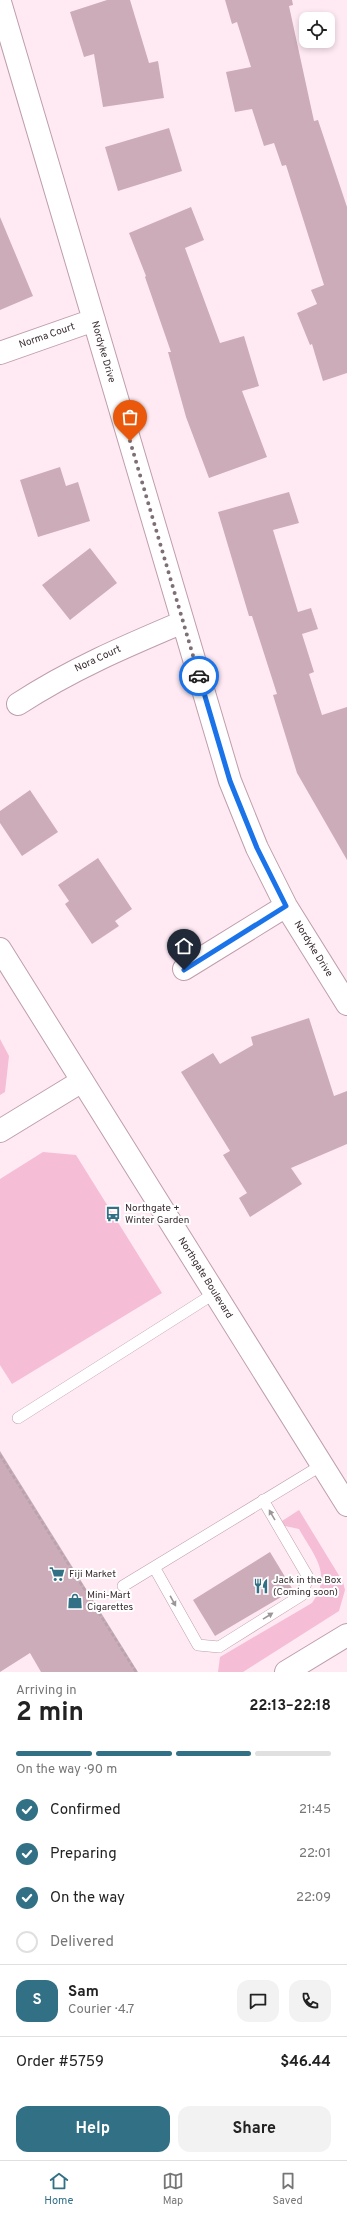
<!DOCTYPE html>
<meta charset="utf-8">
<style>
:root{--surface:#fff;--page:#f2f2f2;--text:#222;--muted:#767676;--line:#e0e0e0;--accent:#317085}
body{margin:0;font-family:Overpass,sans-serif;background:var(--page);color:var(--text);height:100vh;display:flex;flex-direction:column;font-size:15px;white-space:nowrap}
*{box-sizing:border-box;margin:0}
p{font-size:13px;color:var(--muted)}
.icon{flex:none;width:22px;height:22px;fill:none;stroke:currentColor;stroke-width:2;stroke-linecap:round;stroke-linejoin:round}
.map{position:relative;height:1672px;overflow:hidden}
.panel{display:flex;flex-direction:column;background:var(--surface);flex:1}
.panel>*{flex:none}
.buttons{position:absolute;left:299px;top:12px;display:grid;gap:8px}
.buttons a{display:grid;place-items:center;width:36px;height:36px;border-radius:8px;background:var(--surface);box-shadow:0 2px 6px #0003;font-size:20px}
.pin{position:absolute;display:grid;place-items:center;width:34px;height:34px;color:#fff;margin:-41px -17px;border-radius:50% 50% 50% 0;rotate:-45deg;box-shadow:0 0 4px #0007}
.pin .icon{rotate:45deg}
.courier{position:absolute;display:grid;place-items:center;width:40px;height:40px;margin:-20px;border:3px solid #1a73e8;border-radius:50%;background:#fff;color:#222;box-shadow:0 1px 5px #0007}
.overview em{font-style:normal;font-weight:700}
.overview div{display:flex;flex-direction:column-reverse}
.overview{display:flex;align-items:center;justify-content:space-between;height:68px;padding:0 16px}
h1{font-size:26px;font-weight:700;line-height:30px}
.bar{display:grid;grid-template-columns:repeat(4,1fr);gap:6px 4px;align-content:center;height:48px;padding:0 16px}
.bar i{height:5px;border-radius:3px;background:var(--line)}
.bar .current{background:var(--accent)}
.bar p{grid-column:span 4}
.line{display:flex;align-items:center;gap:10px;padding:0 16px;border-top:1px solid var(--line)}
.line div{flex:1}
.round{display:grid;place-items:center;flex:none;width:42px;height:42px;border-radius:12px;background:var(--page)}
ol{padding:0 16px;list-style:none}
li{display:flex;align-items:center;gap:12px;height:44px}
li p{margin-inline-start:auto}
li .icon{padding:4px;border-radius:50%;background:var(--accent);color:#fff;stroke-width:4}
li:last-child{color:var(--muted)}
li i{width:22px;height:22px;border:2px solid var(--line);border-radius:50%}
.action{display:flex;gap:8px;margin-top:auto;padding:8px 16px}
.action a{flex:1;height:46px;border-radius:12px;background:var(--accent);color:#fff;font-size:16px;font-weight:700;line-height:46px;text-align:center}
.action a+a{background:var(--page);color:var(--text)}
.tabs{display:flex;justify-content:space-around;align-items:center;height:56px;border-top:1px solid var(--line);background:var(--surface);font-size:11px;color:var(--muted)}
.tabs a{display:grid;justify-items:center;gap:2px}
.tabs .current{color:var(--accent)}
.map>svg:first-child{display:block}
.green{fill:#f6bdd6}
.building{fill:#cdacba}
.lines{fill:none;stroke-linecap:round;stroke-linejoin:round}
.service-casing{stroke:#be9eac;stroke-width:12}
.minor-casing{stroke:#be9eac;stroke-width:24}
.secondary-casing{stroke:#be9eac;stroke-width:24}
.path{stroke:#b7a4ac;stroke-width:2.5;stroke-dasharray:4 2;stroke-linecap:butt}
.service{stroke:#fff;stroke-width:11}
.minor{stroke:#fff;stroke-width:22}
.secondary{stroke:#fff;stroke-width:22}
.oneway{fill:#9c9698}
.done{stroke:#7e6e76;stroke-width:4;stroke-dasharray:0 7.2}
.route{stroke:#1a73e8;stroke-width:5}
.labels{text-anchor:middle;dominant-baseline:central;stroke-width:4;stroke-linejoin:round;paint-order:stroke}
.street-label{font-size:10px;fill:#392c32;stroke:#fff}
.poi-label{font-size:10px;fill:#392c32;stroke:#fff;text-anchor:start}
</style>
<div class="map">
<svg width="347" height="1672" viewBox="0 0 347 1672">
<rect width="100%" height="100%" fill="#ffeaf3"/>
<path class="green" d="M 0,1039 L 9,1056 L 5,1092 L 0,1095 Z
M 43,1152 L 76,1155 L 162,1293 L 12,1384 L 0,1365 L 0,1179 Z
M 299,1510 L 343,1582 L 345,1590 L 339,1611 L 243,1672 L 218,1672 L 220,1657 L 312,1603 C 333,1574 314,1556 299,1529 L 285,1526 L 282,1521 Z"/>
<path class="building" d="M 107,0 L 130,0 L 149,63 L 158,61 L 164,98 L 103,107 L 94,54 L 84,57 L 70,12 Z
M 225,0 L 292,0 L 293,5 L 289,6 L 314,121 L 318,120 L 347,207 L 347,373 L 323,381 L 312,344 L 310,345 L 297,313 L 317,304 L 311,290 L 324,285 L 286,165 L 282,166 L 274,143 L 264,146 L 252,109 L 235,112 L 226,72 L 251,67 L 237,22 L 232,24 Z
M 169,128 L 182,171 L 118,191 L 105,147 Z
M 191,207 L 204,240 L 185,248 L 220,343 L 244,336 L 259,386 L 242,391 L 267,457 L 209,478 L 186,417 L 168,352 L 171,352 L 145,277 L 146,276 L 129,233 Z
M 0,217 L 33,296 L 0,310 Z
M 60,467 L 66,486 L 78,482 L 90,521 L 38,537 L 20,480 Z
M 289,492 L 299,523 L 273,530 L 298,612 L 311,608 L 318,629 L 302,634 L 314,672 L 309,674 L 322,715 L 347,707 L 347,860 L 297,773 L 273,695 L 277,694 L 252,616 L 249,616 L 218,512 Z
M 90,548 L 117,583 L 70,620 L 42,585 Z
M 30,790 L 58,832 L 22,856 L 0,823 L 0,811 Z
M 98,858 L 132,909 L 115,921 L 119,926 L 92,944 L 65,904 L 69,901 L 58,885 Z
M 309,1018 L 334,1096 L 347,1091 L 347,1144 L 291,1168 L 302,1184 L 250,1217 L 239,1198 L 247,1193 L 223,1155 L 230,1151 L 181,1072 L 213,1053 L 220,1064 L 253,1045 L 251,1037 Z
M 0,1451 L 138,1672 L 41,1672 L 30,1653 L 0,1672 Z
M 270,1552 L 293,1590 L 215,1636 L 193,1600 Z"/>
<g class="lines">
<defs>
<path id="service" d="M 18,1418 L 215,1293
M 154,1567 L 198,1645 L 219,1647 L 302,1595 L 308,1577 L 263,1500
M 123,1586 L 322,1465"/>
<path id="minor" d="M 0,2 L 230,781 L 257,848 L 286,906 L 347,1004
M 0,353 L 94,320
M 18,704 C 72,669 124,647 183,622
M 184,969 L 286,906
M 0,1131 L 82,1081
M 286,1672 L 347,1635"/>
<path id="secondary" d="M 0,949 L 347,1505"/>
</defs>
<use href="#service" class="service-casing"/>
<use href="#minor" class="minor-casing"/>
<use href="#secondary" class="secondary-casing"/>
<path class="path" d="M 0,1455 L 136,1672"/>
<use href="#service" class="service"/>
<use href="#minor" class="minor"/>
<use href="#secondary" class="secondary"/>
</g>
<defs><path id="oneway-solid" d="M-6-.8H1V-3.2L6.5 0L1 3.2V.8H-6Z"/></defs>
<g class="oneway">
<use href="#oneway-solid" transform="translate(272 1515) rotate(-120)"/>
<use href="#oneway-solid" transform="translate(173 1601) rotate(61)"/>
<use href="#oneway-solid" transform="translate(268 1616) rotate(-32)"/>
</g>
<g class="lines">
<path class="done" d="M 130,441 L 199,676"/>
<path class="route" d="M 184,970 L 286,906 L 257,848 L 230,781 L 199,676"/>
</g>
<defs>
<symbol id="bus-bare" viewBox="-9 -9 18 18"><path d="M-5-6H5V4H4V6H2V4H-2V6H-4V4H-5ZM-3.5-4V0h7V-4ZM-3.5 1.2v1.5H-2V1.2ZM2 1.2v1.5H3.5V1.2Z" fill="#317085" stroke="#fff" stroke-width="2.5" paint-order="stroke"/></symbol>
<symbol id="supermarket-bare" viewBox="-9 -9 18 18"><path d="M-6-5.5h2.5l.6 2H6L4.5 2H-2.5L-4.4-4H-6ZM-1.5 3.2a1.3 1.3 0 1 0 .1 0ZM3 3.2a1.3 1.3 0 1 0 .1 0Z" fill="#317085" stroke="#fff" stroke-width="2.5" paint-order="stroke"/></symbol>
<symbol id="restaurant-bare" viewBox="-9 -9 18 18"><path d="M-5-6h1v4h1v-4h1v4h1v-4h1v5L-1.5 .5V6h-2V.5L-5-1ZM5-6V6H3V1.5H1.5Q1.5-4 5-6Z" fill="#317085" stroke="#fff" stroke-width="2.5" paint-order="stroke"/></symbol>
<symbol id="shop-bare" viewBox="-9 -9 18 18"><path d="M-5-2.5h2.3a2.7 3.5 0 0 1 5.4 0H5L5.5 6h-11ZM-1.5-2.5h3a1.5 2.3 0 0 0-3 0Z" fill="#317085" stroke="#fff" stroke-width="2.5" paint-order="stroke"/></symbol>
</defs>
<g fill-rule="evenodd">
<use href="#bus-bare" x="102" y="1203" width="22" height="22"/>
<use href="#supermarket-bare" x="46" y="1563" width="22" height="22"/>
<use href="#restaurant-bare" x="250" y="1575" width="22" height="22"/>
<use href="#shop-bare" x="64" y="1590" width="22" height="22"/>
</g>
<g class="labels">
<g class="street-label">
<text transform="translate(47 336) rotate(-19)">Norma Court</text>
<text transform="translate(103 352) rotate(74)">Nordyke Drive</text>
<text transform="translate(98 659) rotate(-25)">Nora Court</text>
<text transform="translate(313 949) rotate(58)">Nordyke Drive</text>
<text transform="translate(205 1278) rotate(58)">Northgate Boulevard</text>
</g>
<g class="poi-label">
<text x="125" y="1208">Northgate +<tspan x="125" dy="12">Winter Garden</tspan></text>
<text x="69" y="1574">Fiji Market</text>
<text x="273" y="1580">Jack in the Box<tspan x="273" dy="12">(Coming soon)</tspan></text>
<text x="87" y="1595">Mini-Mart<tspan x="87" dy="12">Cigarettes</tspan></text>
</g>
</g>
</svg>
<div class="buttons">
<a><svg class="icon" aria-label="locate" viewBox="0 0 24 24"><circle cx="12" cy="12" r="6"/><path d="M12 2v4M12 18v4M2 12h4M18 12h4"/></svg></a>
</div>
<div class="pin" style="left:130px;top:441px;background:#ea580c"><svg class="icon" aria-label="bag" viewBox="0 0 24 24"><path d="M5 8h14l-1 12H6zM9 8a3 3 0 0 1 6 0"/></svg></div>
<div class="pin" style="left:184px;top:970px;background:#1f2937"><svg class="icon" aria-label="home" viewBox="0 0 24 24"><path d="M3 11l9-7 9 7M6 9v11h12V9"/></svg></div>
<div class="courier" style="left:199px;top:676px"><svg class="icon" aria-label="car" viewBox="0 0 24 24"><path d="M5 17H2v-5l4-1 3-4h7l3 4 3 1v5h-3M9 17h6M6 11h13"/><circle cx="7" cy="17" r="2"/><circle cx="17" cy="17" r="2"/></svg></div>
</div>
<section class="panel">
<div class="overview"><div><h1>2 min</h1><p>Arriving in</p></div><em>22:13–22:18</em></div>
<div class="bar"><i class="current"></i><i class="current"></i><i class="current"></i><i></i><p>On the way · 90 m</p></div>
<ol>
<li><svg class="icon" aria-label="check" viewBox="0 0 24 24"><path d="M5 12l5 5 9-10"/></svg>Confirmed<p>21:45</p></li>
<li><svg class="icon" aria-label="check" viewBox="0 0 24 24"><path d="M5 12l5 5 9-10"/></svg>Preparing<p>22:01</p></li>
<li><svg class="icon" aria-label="check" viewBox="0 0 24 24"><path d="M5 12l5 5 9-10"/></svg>On the way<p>22:09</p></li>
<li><i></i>Delivered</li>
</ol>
<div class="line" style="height:72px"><b class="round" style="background:var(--accent);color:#fff">S</b><div><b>Sam</b><p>Courier · 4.7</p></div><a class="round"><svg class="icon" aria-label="chat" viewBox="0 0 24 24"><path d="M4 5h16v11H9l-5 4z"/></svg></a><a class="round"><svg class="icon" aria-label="phone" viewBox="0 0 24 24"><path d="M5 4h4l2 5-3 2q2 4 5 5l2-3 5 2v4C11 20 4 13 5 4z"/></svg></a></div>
<div class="line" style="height:52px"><div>Order #5759</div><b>$46.44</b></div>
<div class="action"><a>Help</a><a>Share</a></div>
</section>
<nav class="tabs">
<a class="current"><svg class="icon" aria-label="home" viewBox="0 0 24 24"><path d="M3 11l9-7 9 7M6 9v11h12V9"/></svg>Home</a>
<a><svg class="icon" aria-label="map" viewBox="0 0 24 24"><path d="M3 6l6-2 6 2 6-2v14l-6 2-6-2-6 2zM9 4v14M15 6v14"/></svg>Map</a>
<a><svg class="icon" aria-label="saved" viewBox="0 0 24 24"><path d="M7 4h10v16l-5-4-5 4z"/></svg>Saved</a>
</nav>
